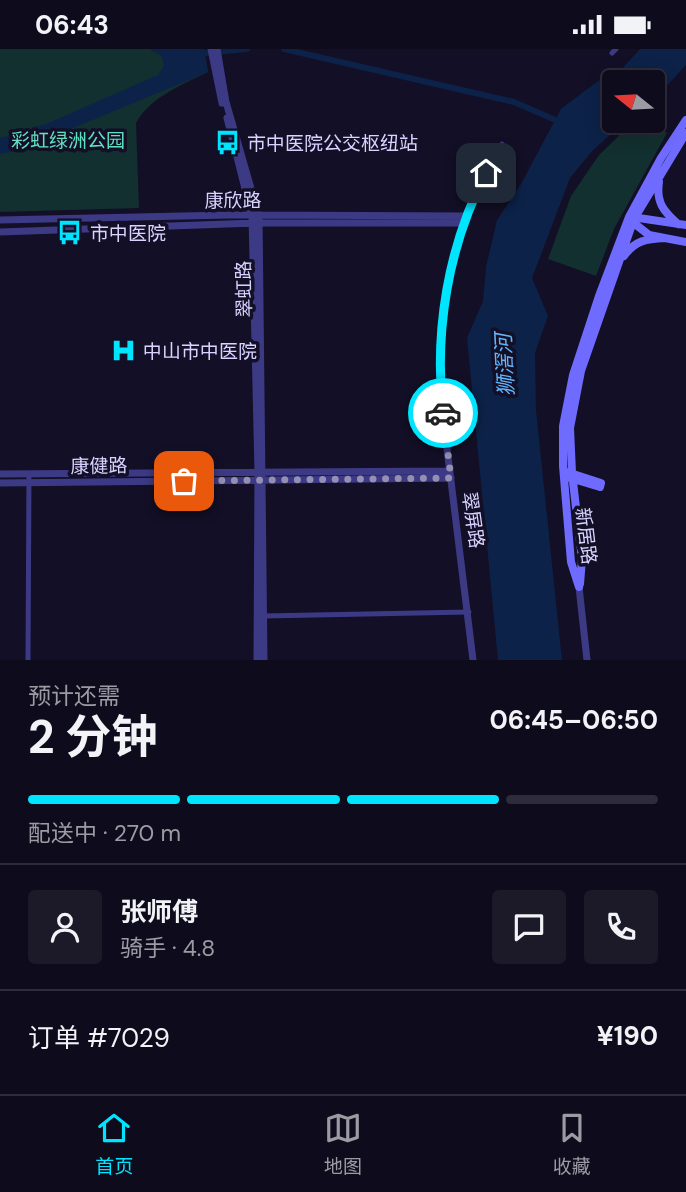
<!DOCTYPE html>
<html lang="zh">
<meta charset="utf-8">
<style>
:root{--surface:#0e0b1c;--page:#1c1929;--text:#f1f3f6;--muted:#9b9ba3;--line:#2e2b3b;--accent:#00e5ff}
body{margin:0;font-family:"DM Sans","Noto Sans SC",sans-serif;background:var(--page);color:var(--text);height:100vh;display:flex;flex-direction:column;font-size:26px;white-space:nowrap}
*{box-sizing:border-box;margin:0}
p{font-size:23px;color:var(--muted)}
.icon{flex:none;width:38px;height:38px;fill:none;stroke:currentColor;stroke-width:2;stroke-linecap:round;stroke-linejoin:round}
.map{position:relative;height:611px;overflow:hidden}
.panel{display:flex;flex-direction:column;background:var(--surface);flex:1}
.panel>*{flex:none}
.needle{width:46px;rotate:288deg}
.fabs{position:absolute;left:602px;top:21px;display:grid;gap:14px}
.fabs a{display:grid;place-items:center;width:63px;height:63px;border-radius:7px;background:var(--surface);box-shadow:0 4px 18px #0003,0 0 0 2px var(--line);font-size:35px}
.pin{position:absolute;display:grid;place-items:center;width:60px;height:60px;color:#fff;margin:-30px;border-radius:14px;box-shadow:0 4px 10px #0006}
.courier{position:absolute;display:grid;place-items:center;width:70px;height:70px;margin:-35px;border:5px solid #00e5ff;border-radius:50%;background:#fff;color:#222;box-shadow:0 2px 9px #0007}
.overview em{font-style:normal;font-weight:700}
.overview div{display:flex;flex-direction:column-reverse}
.overview{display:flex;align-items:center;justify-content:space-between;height:119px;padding:0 28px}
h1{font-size:46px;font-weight:700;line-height:52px}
.bar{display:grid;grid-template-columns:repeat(4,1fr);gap:10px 7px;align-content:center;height:84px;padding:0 28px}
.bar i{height:9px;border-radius:5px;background:var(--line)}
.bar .current{background:var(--accent)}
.bar p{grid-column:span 4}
.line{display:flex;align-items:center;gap:18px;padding:0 28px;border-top:2px solid var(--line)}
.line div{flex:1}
.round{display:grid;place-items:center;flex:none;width:74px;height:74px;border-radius:7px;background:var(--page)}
.status{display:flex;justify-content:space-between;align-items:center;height:49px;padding:0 35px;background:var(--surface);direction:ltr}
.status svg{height:19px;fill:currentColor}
.dock{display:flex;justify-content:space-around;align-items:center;height:98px;border-top:2px solid var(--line);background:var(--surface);font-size:19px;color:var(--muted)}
.dock a{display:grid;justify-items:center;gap:4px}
.dock .current{color:var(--accent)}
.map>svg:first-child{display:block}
.green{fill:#12302f}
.water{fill:#0c2248}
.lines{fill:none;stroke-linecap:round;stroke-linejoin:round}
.canal{stroke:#0c2248;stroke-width:6}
.minor{stroke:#3d3a85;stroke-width:5}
.tertiary{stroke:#3d3a85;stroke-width:7}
.secondary{stroke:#6f6bff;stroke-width:8}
.done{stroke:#948fb3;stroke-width:7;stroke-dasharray:0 12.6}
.route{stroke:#00e5ff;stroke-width:9}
.labels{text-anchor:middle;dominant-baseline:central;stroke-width:7;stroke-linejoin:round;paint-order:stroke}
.park-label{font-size:19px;fill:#5fe0c0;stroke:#130f26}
.poi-label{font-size:19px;fill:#d9d4ff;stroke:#130f26;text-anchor:start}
.street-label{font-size:19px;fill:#d9d4ff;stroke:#130f26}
.water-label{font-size:21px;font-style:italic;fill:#62b6ff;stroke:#130f26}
</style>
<div class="status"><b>06:43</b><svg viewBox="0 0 49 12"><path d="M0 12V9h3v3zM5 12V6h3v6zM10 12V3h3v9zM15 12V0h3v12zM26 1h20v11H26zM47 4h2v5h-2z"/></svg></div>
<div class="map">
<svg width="686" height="611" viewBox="0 0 686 611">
<rect width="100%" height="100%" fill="#130f26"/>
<path class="green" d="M 0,0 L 204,0 L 208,23 C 182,36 150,48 136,74 L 139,159 L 0,163 Z
M 634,72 L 653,72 L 667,84 L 614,180 L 596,227 L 548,210 L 571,147 L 599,106 Z"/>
<path class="water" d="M 149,0 L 204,0 L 208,23 L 20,101 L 0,105 L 0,89 L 31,82 L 33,78 L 44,76 L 158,26 L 164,17 L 162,7 Z
M 640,0 L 686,0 L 686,16 L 664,40 L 653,49 L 653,33 L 614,33 L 614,72 L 626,72 L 593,101 L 570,129 L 532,229 L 548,267 L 535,304 L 536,361 L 562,611 L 498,611 L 467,289 L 483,252 L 486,218 L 497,171 L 521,135 L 561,60 L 598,32 L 619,23 Z"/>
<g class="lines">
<path class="canal" d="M 284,0 L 514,53 L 560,73
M 205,4 L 247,0"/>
<path class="minor" d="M 612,4 L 616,0
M 467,167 L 486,124 L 502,95
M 263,567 L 469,563
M 28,611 L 29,425"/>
<path class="tertiary" d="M 211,0 L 222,54
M 217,0 L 226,53 L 259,167 L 264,611
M 227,69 L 252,167 L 258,423 L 257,611
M 0,171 L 228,166 L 467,167 C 444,229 437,294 442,359 L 473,611
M 0,183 L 259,174 L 464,174
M 0,425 L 450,422
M 0,434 L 451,429
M 579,538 L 587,611"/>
<path class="secondary" d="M 659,133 C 656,153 663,162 678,175
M 632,168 L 686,176
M 630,171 L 649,186 L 686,193
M 624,207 C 635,191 647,190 665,189
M 567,423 L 601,434 L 600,438 L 570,429
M 580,535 L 582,510 L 572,424 L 570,379 L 581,322 L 634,170 L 686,84
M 579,538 L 571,513 L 563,417 L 563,377 L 573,326 L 599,247 L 629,168 L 661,109 L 686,71"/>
</g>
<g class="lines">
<path class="done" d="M 184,432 L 451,429 L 443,364"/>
<path class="route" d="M 443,364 C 434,282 448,197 486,124"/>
</g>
<defs>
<symbol id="bus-bare" viewBox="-9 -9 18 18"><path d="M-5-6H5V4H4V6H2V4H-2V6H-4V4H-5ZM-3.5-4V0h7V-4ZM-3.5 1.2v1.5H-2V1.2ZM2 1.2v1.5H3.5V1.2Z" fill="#00e5ff" stroke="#130f26" stroke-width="2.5" paint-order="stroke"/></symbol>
<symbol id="hospital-bare" viewBox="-9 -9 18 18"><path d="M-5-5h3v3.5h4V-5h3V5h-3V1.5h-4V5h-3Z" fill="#00e5ff" stroke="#130f26" stroke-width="2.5" paint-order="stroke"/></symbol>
</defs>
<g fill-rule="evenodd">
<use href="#bus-bare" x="210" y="76" width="35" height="35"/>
<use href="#bus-bare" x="52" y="166" width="35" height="35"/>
<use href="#hospital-bare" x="106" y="284" width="35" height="35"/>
</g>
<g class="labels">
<g class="park-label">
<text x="68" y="91">彩虹绿洲公园</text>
</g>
<g class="poi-label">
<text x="247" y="94">市中医院公交枢纽站</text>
<text x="90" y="184">市中医院</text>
<text x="143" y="302">中山市中医院</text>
</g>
<g class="street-label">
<text x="233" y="151">康欣路</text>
<text transform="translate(244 240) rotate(-91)">翠虹路</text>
<text transform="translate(99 417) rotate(-1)">康健路</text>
<text transform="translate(473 471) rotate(82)">翠屏路</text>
<text transform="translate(586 487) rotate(83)">新居路</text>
</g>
<g class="water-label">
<text transform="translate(505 316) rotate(-93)">狮滘河</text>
</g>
</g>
</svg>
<div class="fabs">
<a><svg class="needle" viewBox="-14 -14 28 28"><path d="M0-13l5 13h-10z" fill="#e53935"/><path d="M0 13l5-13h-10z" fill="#9b9ba3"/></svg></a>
</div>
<div class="pin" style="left:184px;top:432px;background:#ea580c"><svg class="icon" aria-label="bag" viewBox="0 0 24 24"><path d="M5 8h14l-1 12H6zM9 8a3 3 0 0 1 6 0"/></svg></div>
<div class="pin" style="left:486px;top:124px;background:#1f2937"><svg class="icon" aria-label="home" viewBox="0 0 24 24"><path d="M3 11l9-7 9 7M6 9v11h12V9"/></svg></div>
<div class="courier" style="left:443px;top:364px"><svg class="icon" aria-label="car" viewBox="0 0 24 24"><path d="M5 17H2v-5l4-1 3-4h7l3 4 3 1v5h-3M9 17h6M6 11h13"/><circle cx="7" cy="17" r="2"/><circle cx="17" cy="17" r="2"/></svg></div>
</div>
<section class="panel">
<div class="overview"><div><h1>2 分钟</h1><p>预计还需</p></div><em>06:45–06:50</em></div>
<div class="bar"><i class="current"></i><i class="current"></i><i class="current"></i><i></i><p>配送中 · 270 m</p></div>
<div class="line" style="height:126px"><a class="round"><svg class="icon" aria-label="person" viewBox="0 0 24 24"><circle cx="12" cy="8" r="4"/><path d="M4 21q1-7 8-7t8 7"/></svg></a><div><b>张师傅</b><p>骑手 · 4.8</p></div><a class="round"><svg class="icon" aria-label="chat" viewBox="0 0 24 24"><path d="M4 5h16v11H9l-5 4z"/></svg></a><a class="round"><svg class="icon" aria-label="phone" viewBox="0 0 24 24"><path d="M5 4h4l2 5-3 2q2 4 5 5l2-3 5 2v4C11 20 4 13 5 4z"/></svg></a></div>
<div class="line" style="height:91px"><div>订单 #7029</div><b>¥190</b></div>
</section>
<nav class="dock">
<a class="current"><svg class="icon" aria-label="home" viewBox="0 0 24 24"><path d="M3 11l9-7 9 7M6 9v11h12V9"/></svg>首页</a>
<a><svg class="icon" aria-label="map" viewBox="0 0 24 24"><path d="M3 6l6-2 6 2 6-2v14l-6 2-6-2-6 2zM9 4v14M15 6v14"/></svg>地图</a>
<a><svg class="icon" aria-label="saved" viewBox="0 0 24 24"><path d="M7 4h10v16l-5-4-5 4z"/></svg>收藏</a>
</nav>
